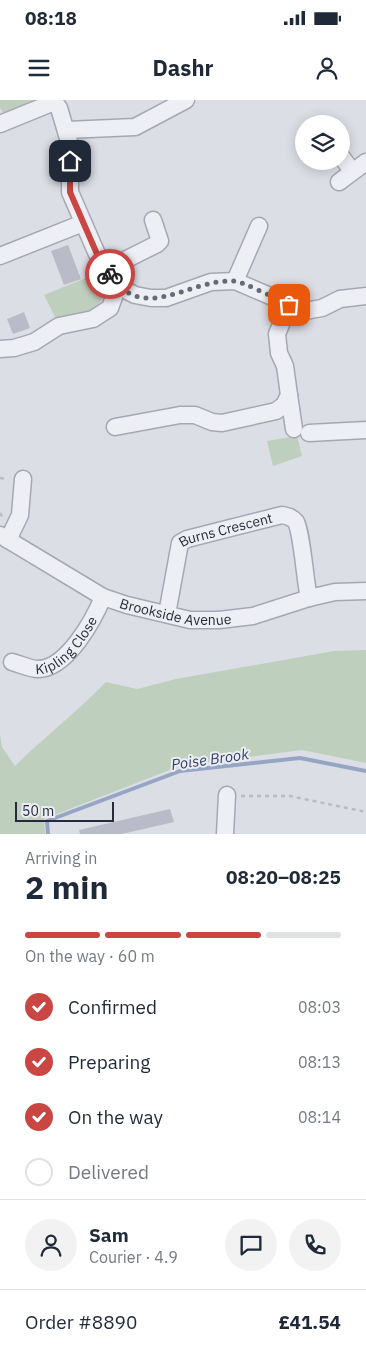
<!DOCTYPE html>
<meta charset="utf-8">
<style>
:root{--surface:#fff;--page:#f2f2f3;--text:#1f2937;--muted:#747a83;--line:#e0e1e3;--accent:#c94643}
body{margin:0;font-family:"IBM Plex Sans",sans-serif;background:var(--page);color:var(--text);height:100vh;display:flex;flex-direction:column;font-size:19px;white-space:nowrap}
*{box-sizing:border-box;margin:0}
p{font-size:16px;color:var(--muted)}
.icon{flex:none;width:28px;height:28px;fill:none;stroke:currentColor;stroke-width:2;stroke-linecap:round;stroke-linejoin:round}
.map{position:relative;height:734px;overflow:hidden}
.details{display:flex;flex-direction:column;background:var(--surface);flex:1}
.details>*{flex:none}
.fabs{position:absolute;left:295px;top:15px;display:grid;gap:10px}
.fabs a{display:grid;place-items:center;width:55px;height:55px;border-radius:50%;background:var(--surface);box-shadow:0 2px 12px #0003;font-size:25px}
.scale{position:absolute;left:15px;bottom:12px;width:99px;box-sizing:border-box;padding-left:5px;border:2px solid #262a3b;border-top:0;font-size:14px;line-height:18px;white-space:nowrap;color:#262a3b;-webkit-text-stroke:4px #ebedf3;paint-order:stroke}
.pin{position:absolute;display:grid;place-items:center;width:42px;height:42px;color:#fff;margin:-21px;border-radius:10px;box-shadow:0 2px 8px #0006}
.courier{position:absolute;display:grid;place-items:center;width:50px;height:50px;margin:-25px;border:4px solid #c94643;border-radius:50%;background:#fff;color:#222;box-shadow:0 1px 6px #0007}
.overview em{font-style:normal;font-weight:700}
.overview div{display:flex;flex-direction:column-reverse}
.overview{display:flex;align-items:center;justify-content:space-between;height:85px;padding:0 25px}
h1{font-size:32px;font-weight:700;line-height:38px}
.bar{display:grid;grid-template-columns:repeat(4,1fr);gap:8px 5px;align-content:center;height:60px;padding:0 25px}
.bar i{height:6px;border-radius:4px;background:var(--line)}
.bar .current{background:var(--accent)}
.bar p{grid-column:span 4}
.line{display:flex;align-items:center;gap:12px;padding:0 25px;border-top:1px solid var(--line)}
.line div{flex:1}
.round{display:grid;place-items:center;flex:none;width:52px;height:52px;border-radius:26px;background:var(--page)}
ol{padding:0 25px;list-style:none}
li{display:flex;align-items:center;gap:15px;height:55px}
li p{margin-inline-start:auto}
li .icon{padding:5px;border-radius:50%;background:var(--accent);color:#fff;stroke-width:4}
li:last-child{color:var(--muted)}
li i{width:28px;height:28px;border:2px solid var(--line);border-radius:50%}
.status{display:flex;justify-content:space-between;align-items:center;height:35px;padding:0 25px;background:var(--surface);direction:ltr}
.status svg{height:14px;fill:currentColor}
header{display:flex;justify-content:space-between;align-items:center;height:65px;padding:0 25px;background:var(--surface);font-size:22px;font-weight:700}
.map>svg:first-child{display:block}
.green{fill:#bfcfbd}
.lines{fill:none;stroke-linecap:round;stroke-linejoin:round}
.stream{stroke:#97a5c5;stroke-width:4}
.building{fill:#b9bcc8}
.minor-casing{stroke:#a5a8b3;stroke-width:19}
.path{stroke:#babcc4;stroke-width:2.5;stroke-dasharray:4 4;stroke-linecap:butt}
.minor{stroke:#eeeff4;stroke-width:16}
.done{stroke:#666977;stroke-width:5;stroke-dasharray:0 9}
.route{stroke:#c94643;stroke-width:6}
.labels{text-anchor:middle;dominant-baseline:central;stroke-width:4;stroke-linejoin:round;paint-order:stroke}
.street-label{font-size:14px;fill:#262a3b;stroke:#ebedf3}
.water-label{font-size:15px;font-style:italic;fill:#32426d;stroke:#ebedf3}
</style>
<div class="status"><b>08:18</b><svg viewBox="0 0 49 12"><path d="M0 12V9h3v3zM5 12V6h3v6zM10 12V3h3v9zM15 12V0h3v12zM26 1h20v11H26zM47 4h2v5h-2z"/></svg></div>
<header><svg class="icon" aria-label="menu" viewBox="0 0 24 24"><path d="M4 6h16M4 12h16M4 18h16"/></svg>Dashr<svg class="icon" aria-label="person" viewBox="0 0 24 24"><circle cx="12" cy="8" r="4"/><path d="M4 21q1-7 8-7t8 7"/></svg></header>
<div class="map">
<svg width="366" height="734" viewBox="0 0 366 734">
<rect width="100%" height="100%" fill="#dcdee6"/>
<path class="green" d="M 0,0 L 33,0 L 29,5 L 5,16 L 0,8 Z
M 96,174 L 105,193 C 96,216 77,214 56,219 L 44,195 Z
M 297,336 L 302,356 L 273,366 L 267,341 Z
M 366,550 L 366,663 L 302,650 L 180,666 L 44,719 L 45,734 L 0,734 L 0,634 L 2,647 L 15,666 C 44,637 77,612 106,582 L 137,589 L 176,579 L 334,551 Z"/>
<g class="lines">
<path class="stream" d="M 48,734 L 47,721 L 180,671 L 300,658 L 366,671"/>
</g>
<path class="building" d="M 68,145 L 81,179 L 64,185 L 51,151 Z
M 24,212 L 30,228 L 13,234 L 7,219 Z
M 170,709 L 174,722 L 122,734 L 80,734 L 79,730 Z"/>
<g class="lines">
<defs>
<g id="minor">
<path d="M 53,0 L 59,8 L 70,45 L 70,92 L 97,154 L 118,186 L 135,195 L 151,198 L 166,198 L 211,182 L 235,181 L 305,211 L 322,208 L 340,199 L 366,196"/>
<path d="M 0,24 L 54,2"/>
<path d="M 67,30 L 135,27 L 186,0"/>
<path d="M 341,56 L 352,71"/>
<path d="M 339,82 L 366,62"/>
<path d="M 0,156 L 83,123"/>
<path d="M 107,169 L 157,144 L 160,141 L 153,120"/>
<path d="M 235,181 L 259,126"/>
<path d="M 0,249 L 14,248 L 34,242 L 59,226 L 93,219 L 110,208 L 118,186"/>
<path d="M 289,295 L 294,329"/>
<path d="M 115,327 L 180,315 L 195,315 L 212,322 L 222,323 L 276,311 L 284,305 L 289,295 L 285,266 L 279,253 L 277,234 L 289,205"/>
<path d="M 309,333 L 366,330"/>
<path id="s1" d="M 0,435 L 103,497 L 127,505 L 190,520 L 219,520 L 253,516 L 309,498 L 335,492 L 366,491"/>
<path d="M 8,440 L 20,415 L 23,379"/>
<path id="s2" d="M 167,514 L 180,443 L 187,439 L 282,415 C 288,416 292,417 296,422 C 302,433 305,481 309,498"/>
<path id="s3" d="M 12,562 C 20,564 30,569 38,569 C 67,569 94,519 103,497"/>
<path d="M 225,734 L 227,695"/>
</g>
</defs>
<use href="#minor" class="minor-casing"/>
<path class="path" d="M 0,378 L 8,379
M 0,413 L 3,418
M 241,696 L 290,696 L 366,712"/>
<use href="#minor" class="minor"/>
</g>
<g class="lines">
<path class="done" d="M 110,174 C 142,225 189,179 233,181 C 245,182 276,199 289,205"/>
<path class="route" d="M 70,61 L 70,92 L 97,154 L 110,174"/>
</g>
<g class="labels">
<g class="street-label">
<text stroke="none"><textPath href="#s2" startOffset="120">Burns Crescent</textPath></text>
<text stroke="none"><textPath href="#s1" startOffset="195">Brookside Avenue</textPath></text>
<text stroke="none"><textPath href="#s3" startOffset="65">Kipling Close</textPath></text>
</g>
<g class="water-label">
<text transform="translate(210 659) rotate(-8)">Poise Brook</text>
</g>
</g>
</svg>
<div class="fabs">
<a><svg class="icon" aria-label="layers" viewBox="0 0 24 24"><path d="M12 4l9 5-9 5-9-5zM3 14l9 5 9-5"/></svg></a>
</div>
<div class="scale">50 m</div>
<div class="pin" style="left:289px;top:205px;background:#ea580c"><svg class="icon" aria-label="bag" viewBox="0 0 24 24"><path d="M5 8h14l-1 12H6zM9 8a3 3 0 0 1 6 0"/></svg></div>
<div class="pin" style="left:70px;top:61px;background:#1f2937"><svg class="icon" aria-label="home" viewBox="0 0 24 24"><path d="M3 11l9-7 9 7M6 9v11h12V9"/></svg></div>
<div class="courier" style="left:110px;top:174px"><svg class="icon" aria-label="bike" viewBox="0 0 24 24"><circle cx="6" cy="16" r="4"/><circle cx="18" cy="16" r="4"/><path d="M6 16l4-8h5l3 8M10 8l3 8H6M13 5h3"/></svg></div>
</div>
<section class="details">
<div class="overview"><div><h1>2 min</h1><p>Arriving in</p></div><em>08:20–08:25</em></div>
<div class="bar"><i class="current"></i><i class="current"></i><i class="current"></i><i></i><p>On the way · 60 m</p></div>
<ol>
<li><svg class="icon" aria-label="check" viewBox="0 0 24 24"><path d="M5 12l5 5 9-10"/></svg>Confirmed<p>08:03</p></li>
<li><svg class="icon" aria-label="check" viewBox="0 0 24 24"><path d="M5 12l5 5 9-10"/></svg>Preparing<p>08:13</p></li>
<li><svg class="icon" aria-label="check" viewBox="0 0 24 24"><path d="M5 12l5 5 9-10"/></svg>On the way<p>08:14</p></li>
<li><i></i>Delivered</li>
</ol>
<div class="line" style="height:90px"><a class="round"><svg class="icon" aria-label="person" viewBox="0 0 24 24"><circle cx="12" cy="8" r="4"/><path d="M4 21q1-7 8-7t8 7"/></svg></a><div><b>Sam</b><p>Courier · 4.9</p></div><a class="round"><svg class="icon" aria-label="chat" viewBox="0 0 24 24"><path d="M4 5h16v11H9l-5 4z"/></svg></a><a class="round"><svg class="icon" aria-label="phone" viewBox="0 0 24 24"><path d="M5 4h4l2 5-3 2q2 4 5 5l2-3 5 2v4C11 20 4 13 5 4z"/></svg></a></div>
<div class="line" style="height:65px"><div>Order #8890</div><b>£41.54</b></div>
</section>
